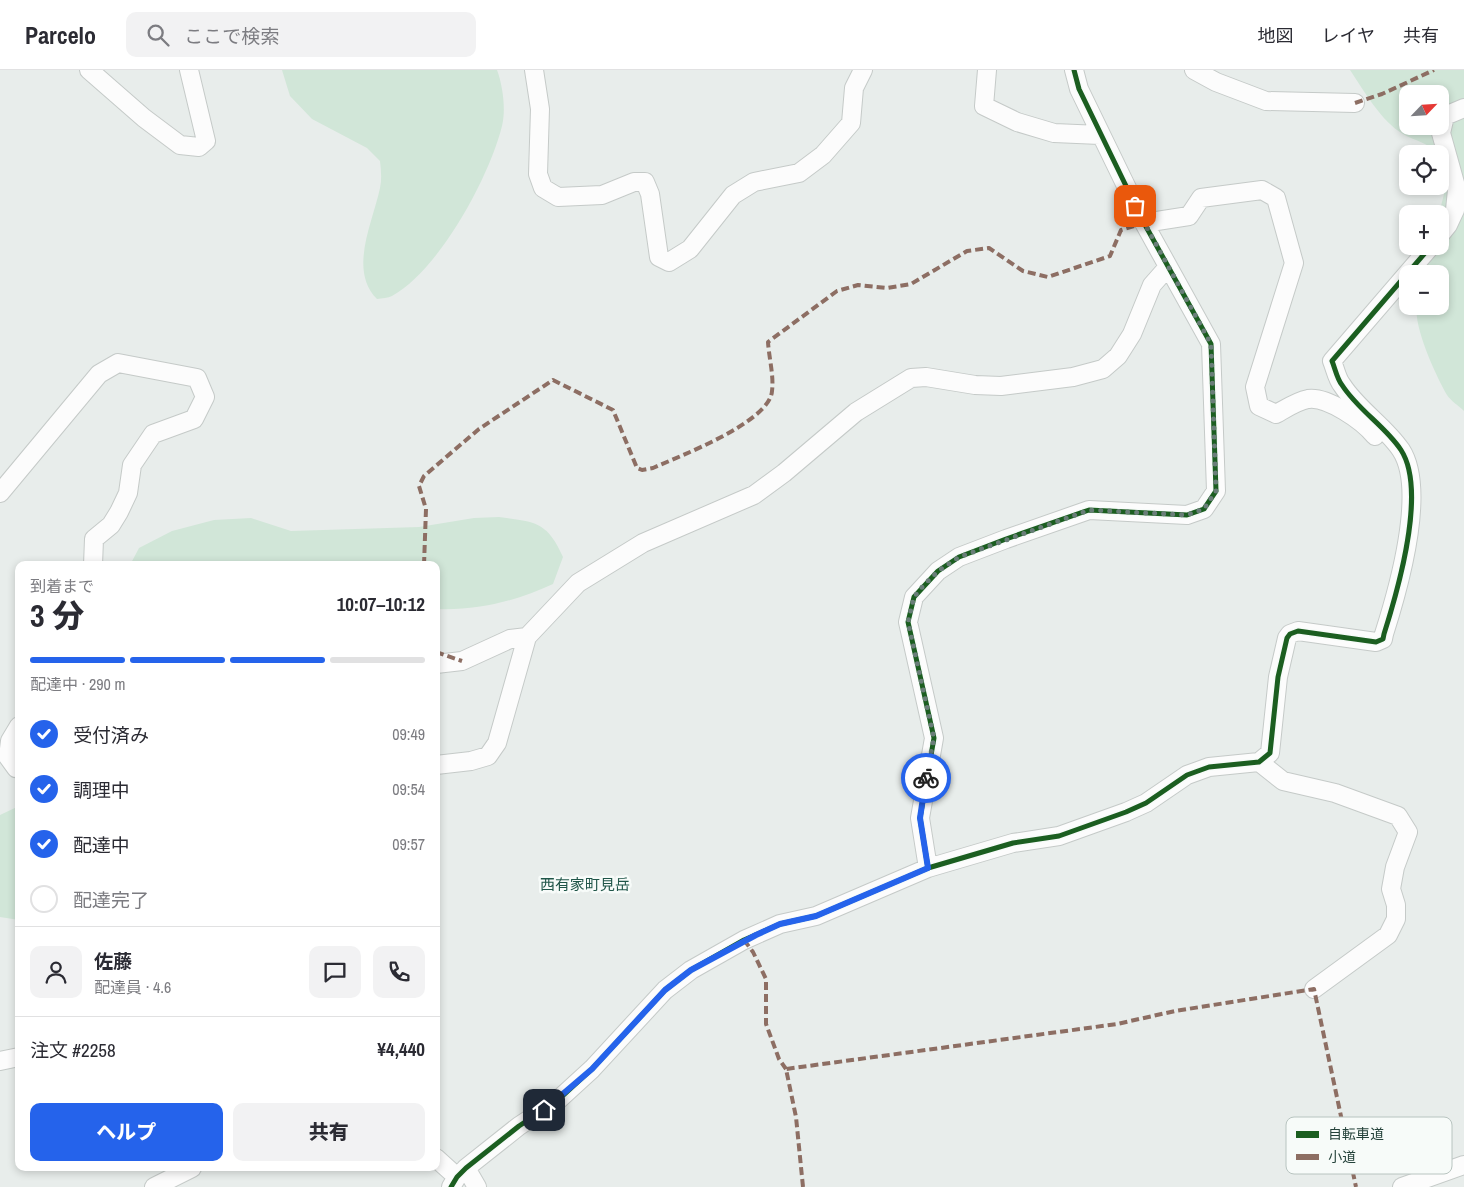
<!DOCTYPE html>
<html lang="ja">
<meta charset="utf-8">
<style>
:root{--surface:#fff;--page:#f2f2f3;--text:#2b2b33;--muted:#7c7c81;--line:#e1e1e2;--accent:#2563eb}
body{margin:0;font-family:"Archivo Narrow","Noto Sans JP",sans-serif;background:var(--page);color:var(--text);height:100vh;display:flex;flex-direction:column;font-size:19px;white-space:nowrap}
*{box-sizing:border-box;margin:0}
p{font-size:16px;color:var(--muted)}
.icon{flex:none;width:28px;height:28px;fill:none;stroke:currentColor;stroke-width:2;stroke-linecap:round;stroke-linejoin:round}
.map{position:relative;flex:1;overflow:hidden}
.details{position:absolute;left:15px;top:491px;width:425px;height:610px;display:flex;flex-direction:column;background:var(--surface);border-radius:10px;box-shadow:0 2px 8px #0003}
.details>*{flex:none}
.needle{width:32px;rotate:65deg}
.controls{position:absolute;left:1399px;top:15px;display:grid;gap:10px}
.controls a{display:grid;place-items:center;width:50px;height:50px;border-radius:10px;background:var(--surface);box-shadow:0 2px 8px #0003;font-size:25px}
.pin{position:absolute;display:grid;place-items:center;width:42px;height:42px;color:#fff;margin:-21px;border-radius:10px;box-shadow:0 2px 8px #0006}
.courier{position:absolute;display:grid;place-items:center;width:50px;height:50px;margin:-25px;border:4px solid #2563eb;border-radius:50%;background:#fff;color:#222;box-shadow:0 1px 6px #0007}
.headline em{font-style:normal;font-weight:800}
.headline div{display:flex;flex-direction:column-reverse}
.headline{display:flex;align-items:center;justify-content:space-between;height:85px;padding:0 15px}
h1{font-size:32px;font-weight:800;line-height:38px}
.bar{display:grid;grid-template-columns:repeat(4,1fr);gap:8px 5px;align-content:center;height:60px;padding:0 15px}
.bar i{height:6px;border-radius:4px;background:var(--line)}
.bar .selected{background:var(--accent)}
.bar p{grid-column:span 4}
.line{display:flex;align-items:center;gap:12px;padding:0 15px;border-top:1px solid var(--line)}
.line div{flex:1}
.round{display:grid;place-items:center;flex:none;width:52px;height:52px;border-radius:10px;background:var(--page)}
ol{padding:0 15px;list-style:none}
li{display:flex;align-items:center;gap:15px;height:55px}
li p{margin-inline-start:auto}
li .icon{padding:5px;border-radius:50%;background:var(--accent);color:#fff;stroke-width:4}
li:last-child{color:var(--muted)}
li i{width:28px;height:28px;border:2px solid var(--line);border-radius:50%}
.button{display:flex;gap:10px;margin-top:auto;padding:10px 15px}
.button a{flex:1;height:58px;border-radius:10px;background:var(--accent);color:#fff;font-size:20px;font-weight:800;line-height:58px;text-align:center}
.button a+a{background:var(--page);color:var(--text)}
header{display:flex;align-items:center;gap:30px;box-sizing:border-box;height:70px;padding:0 25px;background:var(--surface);border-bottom:1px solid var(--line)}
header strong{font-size:24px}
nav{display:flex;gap:28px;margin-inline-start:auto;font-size:18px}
.search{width:350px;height:45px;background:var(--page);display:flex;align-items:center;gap:12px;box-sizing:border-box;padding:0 18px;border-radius:10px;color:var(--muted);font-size:19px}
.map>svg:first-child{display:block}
.green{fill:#d1e6d8;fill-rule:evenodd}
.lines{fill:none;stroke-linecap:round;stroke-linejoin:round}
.minor-casing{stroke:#c5cac8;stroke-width:20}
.minor{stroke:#fcfcfc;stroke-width:18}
.quiet{stroke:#8d6e63;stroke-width:4;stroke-dasharray:8 4;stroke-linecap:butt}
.cycleway-casing{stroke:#f7fbf9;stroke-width:8}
.cycleway{stroke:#1b5e20;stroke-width:5}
.done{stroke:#697e78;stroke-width:5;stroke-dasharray:0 9}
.route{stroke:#2563eb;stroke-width:6}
.labels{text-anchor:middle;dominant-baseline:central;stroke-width:5;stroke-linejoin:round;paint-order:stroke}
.quarter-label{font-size:15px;fill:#1f5548;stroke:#f7fbf9}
.key{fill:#f7fbf9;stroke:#b8c4c0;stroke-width:1}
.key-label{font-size:14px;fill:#24423a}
</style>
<header>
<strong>Parcelo</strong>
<div class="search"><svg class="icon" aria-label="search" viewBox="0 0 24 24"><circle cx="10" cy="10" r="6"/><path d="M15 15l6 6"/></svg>ここで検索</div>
<nav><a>地図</a><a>レイヤ</a><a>共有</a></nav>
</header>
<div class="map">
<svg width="1464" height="1117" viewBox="0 0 1464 1117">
<rect width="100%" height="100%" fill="#e8edeb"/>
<path class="green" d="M 282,0 L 497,0 C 503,16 506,40 502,56 C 489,108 439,200 392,226 C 388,228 382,228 377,229 C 348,200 373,152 380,118 C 382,109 381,100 380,91 L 367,78 L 312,49 L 290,26 Z
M 1350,0 L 1464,0 L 1464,341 C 1459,336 1451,331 1447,325 C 1436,306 1413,256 1417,236 L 1440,236 L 1440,204 L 1423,204 L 1429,176 L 1440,176 L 1439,144 L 1448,108 L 1440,84 L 1437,84 C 1428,72 1415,71 1403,64 C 1381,51 1364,21 1350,0 ZM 1408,24 L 1440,24 L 1440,56 L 1408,56 Z
M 499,447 C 535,452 547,451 563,487 L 553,514 C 517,531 476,541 436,539 L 436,495 L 130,495 L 139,478 L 172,461 L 214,450 L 251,448 L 291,461 L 419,457 L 474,448 Z
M 19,736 L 19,850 L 0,847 L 0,745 Z"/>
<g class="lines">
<defs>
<path id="minor" d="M 89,0 L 144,48 L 180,75 L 199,77 L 206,71 L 189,0
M 534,0 L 540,39 L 538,104 L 543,118 L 558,127 L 602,125 L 634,112 L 645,112 L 650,124 L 659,187 L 669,192 L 690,179 L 733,125 L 754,112 L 799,103 L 823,85 L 851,53 L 854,18 L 863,0
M 987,0 L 984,36 L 1017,52 L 1054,63 L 1100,65
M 1194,0 L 1216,12 L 1266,31 L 1355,33
M 1144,153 L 1189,146 L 1201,128 L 1262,120 L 1276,128 L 1294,193 L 1255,317 L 1259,336 L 1276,344 C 1285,339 1297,331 1308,329 C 1327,326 1363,351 1375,366
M 1440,165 L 1448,155 L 1455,140 L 1457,120 L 1441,63 L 1445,46 L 1464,38
M 0,423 L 99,304 L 118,293 L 197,308 L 205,327 L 194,349 L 153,364 L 132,395 L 128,423 L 119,442 L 111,455 L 94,469 L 93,495
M 436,594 L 462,591 L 510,569 L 527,567
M 19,656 L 10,671 L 8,687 L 16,698 L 19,697
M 1259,692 L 1283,711 L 1335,723 L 1398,746 L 1408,762 L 1395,797 L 1391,819 L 1396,835 L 1396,849 L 1388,865 L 1314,919
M 436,695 L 471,691 L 488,686 L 497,673 L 527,567 L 578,513 L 643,473 L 754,425 L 784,403 L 856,342 L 911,308 L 926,307 L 975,315 L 1001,316 L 1073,307 L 1103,299 L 1118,286 L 1132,264 L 1152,215 L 1167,198
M 928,798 L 920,748 L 934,668 L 908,552 L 914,527 L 938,501 L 959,487 L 1006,469 L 1089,440 L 1187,445 L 1204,439 L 1216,421 L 1211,274 L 1144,153 L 1079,19 L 1074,0
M 0,991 L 19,987
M 436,1088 L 457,1107
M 466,1098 L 477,1117
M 154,1117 L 192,1098
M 451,1117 L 457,1107 L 466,1098 L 519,1056 L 557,1031 L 592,999 L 665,920 L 691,900 L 744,870 L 780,854 L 816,846 L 928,798 L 1013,773 L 1059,766 L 1126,742 L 1146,733 L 1187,705 L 1209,697 L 1259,692 L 1270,683 L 1278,607 L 1287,568 L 1290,564 L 1298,561 L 1376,572 L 1383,569 L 1384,564 C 1398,520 1427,420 1401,380 C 1385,356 1358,340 1342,315 C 1337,309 1335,298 1332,291 L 1431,176
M 1402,1117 L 1464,1095"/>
</defs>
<use href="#minor" class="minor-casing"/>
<use href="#minor" class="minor"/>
<path class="quiet" d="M 1355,33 L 1382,24 L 1434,0
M 424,495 L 426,439 L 419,416 L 424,406 L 479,359 L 553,310 L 613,340 L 637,398 L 642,400 L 653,398 C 680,386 770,352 772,321 C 774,306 769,288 768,272 L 837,221 L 858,215 L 887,218 L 911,214 L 967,181 L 989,178 L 1023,201 L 1048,207 L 1110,186 L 1121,160 L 1144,153
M 436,582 L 462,591
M 744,870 L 753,882 L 766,909 L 766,954 L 779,989 L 786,999
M 803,1117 L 796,1047 L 786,999 L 1117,954 L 1175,941 L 1314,919 L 1356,1117"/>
<defs>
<path id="cycleway" d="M 928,798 L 920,748 L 934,668 L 908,552 L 914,527 L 938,501 L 959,487 L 1006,469 L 1089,440 L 1187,445 L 1204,439 L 1216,421 L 1211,274 L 1144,153 L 1079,19 L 1074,0
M 451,1117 L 457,1107 L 466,1098 L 519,1056 L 557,1031 L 592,999 L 665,920 L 691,900 L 744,870 L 780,854 L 816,846 L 928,798 L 1013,773 L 1059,766 L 1126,742 L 1146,733 L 1187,705 L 1209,697 L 1259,692 L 1270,683 L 1278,607 L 1287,568 L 1290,564 L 1298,561 L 1376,572 L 1383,569 L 1384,564 C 1398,520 1427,420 1401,380 C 1385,356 1358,340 1342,315 C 1337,309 1335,298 1332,291 L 1431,176"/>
</defs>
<use href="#cycleway" class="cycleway-casing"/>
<use href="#cycleway" class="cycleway"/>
</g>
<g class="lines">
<path class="done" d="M 926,708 L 934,668 L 908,552 L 914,527 L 923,516 L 938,501 L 959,487 L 1089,440 L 1187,445 L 1204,439 L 1216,421 L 1211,274 L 1135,136"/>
<path class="route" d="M 544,1040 L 592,999 L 665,920 L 691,900 L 756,865 L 780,854 L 816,846 L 928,798 L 920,748 L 926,708"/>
</g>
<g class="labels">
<g class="quarter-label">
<text x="585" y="814">西有家町見岳</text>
</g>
</g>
<rect x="1286" y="1047" width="166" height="57" rx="8" class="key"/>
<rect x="1296" y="1061" width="23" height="7" fill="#1b5e20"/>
<rect x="1296" y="1084" width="23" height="6" fill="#8d6e63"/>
<g class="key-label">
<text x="1328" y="1069">自転車道</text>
<text x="1328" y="1092">小道</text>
</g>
</svg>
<div class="controls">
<a><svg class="needle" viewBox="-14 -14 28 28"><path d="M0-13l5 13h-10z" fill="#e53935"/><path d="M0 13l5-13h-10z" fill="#7c7c81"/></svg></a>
<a><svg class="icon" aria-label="locate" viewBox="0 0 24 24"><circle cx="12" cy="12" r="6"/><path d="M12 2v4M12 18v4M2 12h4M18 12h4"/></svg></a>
<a>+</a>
<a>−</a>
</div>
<div class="pin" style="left:1135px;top:136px;background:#ea580c"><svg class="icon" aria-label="bag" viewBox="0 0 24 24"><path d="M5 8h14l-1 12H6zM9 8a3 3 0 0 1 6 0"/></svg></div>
<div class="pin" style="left:544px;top:1040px;background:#1f2937"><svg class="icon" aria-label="home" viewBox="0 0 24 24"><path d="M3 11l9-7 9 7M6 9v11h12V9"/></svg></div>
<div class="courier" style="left:926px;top:708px"><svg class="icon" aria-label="bike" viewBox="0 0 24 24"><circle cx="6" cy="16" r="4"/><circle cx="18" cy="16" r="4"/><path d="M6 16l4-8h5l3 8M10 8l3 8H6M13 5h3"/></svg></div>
<section class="details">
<div class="headline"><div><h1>3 分</h1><p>到着まで</p></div><em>10:07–10:12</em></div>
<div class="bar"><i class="selected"></i><i class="selected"></i><i class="selected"></i><i></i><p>配達中 · 290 m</p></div>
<ol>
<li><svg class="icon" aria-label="check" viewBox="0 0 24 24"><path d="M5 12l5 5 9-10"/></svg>受付済み<p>09:49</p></li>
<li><svg class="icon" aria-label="check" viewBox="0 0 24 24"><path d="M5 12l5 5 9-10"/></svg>調理中<p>09:54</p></li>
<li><svg class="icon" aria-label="check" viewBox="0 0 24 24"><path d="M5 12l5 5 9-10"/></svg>配達中<p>09:57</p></li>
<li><i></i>配達完了</li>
</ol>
<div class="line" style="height:90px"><a class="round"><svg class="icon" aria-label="person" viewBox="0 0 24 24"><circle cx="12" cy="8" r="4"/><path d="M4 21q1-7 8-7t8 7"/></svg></a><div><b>佐藤</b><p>配達員 · 4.6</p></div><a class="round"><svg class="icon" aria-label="chat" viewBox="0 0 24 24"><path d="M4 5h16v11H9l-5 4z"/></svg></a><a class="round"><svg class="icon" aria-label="phone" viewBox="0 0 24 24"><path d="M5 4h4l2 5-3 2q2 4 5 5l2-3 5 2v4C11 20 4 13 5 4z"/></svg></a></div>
<div class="line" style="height:65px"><div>注文 #2258</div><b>¥4,440</b></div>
<div class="button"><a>ヘルプ</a><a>共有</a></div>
</section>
</div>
